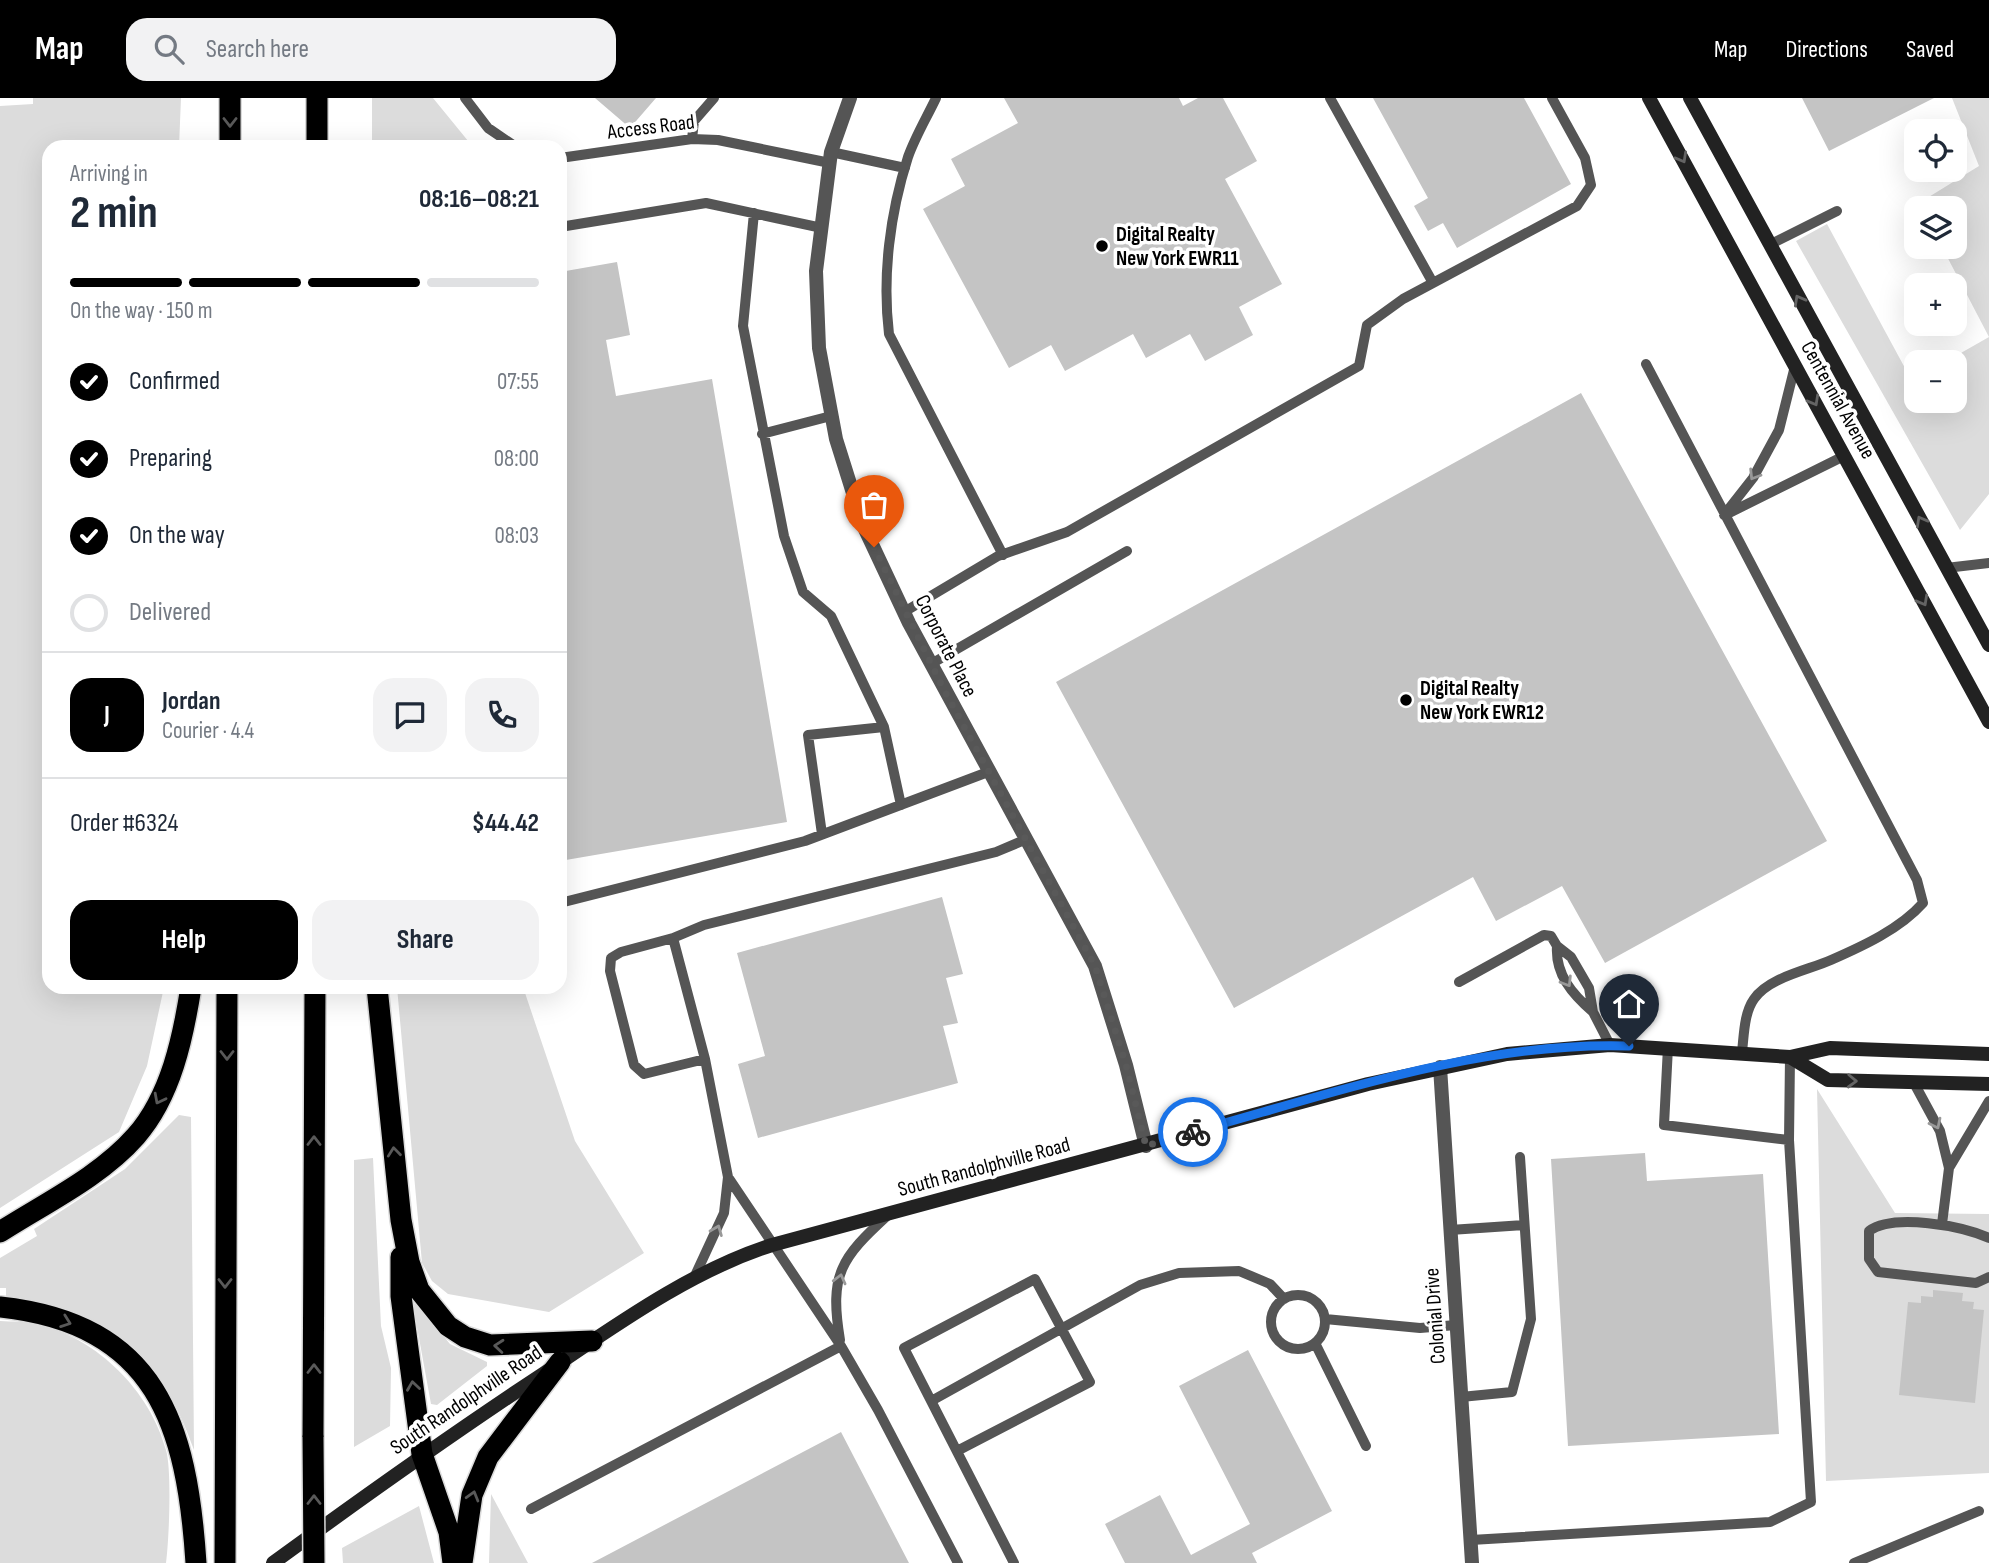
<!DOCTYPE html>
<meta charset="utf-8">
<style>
:root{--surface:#fff;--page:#f2f2f3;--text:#1f2937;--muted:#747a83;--line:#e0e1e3;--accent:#000}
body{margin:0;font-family:"Sofia Sans Condensed",sans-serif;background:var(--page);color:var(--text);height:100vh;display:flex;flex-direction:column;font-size:26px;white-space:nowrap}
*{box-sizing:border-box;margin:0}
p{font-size:23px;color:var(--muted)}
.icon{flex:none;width:38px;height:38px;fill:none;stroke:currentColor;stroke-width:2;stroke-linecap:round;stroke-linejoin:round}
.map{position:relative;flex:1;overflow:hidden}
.panel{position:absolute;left:42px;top:42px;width:525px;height:854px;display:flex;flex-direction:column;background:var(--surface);border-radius:21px;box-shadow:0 7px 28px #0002}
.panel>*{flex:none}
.fabs{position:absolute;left:1904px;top:21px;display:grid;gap:14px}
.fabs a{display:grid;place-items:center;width:63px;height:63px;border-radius:14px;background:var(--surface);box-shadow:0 7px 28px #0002;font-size:35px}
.pin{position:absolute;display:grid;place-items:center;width:60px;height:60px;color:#fff;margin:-72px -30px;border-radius:50% 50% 50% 0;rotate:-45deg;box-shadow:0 0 7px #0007}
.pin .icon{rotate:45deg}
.courier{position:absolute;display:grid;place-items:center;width:70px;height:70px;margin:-35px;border:5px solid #1a73e8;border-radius:50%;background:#fff;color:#222;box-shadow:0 2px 9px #0007}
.overview em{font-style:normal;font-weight:700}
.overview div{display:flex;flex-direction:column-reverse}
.overview{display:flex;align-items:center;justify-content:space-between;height:119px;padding:0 28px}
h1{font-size:46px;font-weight:700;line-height:52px}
.bar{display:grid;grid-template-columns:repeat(4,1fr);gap:10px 7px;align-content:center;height:84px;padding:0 28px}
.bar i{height:9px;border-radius:5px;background:var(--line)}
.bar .current{background:var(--accent)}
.bar p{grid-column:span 4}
.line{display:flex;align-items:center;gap:18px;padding:0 28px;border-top:2px solid var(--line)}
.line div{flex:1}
.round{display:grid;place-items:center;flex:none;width:74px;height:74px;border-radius:21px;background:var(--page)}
ol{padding:0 28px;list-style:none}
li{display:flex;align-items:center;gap:21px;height:77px}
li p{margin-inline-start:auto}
li .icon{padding:7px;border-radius:50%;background:var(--accent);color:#fff;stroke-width:4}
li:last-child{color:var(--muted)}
li i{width:38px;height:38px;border:4px solid var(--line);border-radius:50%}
.cta{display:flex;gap:14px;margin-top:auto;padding:14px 28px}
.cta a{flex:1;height:80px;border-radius:21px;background:var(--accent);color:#fff;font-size:28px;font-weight:700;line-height:80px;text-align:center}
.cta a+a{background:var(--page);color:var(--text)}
header{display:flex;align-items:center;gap:42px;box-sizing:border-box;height:98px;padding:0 35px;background:var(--accent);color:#fff}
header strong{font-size:33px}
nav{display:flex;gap:38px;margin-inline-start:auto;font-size:24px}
.search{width:490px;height:63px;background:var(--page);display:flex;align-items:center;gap:18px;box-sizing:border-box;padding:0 24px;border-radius:21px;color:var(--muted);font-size:26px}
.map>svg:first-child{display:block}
.green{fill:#dcdcdc}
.building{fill:#c4c4c4}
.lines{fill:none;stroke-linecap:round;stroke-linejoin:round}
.highway-casing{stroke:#dbdbdb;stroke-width:24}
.lane{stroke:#555;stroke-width:10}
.street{stroke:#555;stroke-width:14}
.secondary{stroke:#222;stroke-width:14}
.highway{stroke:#000;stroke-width:21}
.highway-bridge-casing{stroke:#dbdbdb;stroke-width:24;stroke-linecap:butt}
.highway-bridge{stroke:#000;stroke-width:21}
.oneway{stroke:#595959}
.oneway2{stroke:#646464}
.oneway3{stroke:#999}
.done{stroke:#595959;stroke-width:7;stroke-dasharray:0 12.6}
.route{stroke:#1a73e8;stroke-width:9}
.poi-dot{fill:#000;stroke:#fff;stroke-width:2.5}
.labels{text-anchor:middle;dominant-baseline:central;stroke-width:7;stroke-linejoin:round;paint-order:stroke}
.street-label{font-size:21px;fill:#000;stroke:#fff}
.poi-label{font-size:21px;font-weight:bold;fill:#000;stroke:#fff;text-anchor:start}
</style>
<header>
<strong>Map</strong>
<div class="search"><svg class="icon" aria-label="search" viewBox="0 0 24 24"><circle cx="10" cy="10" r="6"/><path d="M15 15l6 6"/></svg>Search here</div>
<nav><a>Map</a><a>Directions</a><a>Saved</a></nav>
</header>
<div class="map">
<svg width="1989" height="1465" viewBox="0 0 1989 1465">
<rect width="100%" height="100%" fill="#fff"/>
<path class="green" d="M 33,0 L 181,0 L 179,49 L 49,49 L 49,889 L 164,889 L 147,968 L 119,1034 L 0,1110 L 0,8 L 33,6 Z
M 372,0 L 433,0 L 473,49 L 372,49 Z
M 1952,0 L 1989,0 L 1989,396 L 1960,432 L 1796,143 L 1827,126 L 1912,283 L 1916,281 L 1916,303 L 1955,303 L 1955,264 L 1945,264 L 1989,239 L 1942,149 L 1955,149 L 1955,110 L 1922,110 L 1919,105 L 1979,68 Z
M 397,889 L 523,889 L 575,1043 L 644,1155 L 549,1214 L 448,1196 L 432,1183 L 422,1165 Z
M 1817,991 L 1895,1115 L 1989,1116 L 1989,1375 L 1826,1383 Z
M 179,1017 L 191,1019 L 194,1352 C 160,1253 108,1215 6,1199 L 6,1190 L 0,1190 L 0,1160 L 37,1138 L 34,1131 L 125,1071 Z
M 373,1060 L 381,1228 L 391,1270 L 390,1328 L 354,1349 L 354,1062 Z
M 416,1205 L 450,1246 L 487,1264 L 487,1268 L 437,1307 L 431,1306 L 413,1207 Z
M 0,1223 C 12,1224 26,1223 38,1226 C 98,1241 150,1293 166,1352 C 172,1372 169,1443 166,1465 L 0,1465 Z
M 491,1396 L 528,1465 L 489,1465 Z
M 419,1408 L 434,1465 L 343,1465 L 342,1450 Z"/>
<path class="building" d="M 595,0 L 656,0 L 630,30 Z
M 1004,0 L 1179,0 L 1183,8 L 1198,0 L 1223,0 L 1257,63 L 1225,81 L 1282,186 L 1239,209 L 1253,237 L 1205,263 L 1190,236 L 1146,260 L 1133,236 L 1065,273 L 1051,247 L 1009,270 L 923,111 L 965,88 L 951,61 L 1018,25 Z
M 1373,0 L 1524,0 L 1571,86 L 1457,150 L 1443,125 L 1428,133 L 1414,108 L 1428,100 Z
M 1802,0 L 1934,0 L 1829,53 Z
M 617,164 L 630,237 L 606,242 L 616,298 L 712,281 L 787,724 L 560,763 L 560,174 Z
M 1581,295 L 1827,743 L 1605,865 L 1562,788 L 1496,823 L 1473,779 L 1234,910 L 1056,584 Z
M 942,799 L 963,876 L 946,880 L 958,925 L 943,928 L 958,985 L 758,1040 L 738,966 L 765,958 L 737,855 Z
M 1645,1055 L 1647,1083 L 1763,1076 L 1779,1336 L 1568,1348 L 1551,1061 Z
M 1933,1192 L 1963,1195 L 1962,1203 L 1974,1204 L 1973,1211 L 1984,1212 L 1975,1305 L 1899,1297 L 1908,1204 L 1921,1205 L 1921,1198 L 1933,1199 Z
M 1248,1252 L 1332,1413 L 1252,1455 L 1257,1465 L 1125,1465 L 1105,1426 L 1160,1397 L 1191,1457 L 1250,1426 L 1179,1288 Z
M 841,1334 L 909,1465 L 592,1465 Z"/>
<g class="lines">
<defs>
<path id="highway" d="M 230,49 L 230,0
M 317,49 L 317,0
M 377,889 L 401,1122 L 409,1164 L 419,1192 L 448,1228 L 465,1239 L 490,1247 L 592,1243
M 0,1134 C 45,1105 100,1079 136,1038 C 171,998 183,940 191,889
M 401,1159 L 401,1198 L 422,1356 L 449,1434 L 453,1465
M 0,1209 C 157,1226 187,1327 196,1465
M 313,1339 L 315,889
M 225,1465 L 227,889
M 462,1465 L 472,1397 L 488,1359 L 560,1264"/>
</defs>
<use href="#highway" class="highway-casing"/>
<path class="lane" d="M 465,0 L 488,30 L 516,49
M 936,0 C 927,19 915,39 908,59 C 890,115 882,178 889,236 L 1003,457
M 1330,0 L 1433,185
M 692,41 L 694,23 L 714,0
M 831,54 L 905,70
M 560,60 L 692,41 L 718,42 L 830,65
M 754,115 L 743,228 L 784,438 L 803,494 L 831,518 L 884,629 L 901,707
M 560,129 L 706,105 L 822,130
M 1769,147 L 1837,113
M 1646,266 L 1917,782 L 1923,805 C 1900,831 1863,848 1831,862 C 1809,872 1769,879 1754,901 C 1744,915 1744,937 1742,954
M 762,336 L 831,318
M 1727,416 L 1844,358
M 1724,417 L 1753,380 L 1779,332 L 1795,268
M 1946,470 L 1989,465
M 904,514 L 998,458 L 1067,434 L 1359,268 L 1367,227 L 1403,201 L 1577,108 L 1591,87 L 1585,60 L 1552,0
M 931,566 L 1127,453
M 822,736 L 808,637 L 884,629
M 560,805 L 805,743 L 988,674
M 673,840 L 621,854 L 611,860 L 610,873 L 634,967 L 644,976 L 705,961
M 1459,884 L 1544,837 L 1551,838 L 1557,848
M 1593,914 C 1572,896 1555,876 1557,848 L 1571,859 L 1589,890 L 1593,914 L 1610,947
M 1668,949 L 1664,1027 L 1789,1042
M 1914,985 L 1940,1033 L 1949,1070 L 1942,1126
M 1949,1070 L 1989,1003
M 728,1079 L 841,1248 L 878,1312 L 958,1465
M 1450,1132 L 1524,1127
M 1989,1140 C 1962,1128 1894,1115 1869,1133 L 1869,1161 L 1878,1174 L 1976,1185 L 1989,1179
M 693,1182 L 724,1115 L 728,1079 L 705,961 L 673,840 L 704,827 L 996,754 L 1027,741
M1271 1224a27 27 0 1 1 54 0a27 27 0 1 1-54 0Z
M 1325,1221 L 1420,1230 L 1456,1227
M 840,1242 C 829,1176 841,1160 888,1117
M 1315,1245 L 1366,1348
M 1461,1299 L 1512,1294 L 1531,1221 L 1520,1059
M 933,1302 L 1140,1187 L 1179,1175 L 1239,1173 L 1270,1186 L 1284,1201
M 957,1353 L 1090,1284 L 1035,1181 L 904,1250 L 1014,1465
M 531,1411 L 841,1248
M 1471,1442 L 1770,1424 L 1811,1404 L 1789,1042 L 1790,959
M 1854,1465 L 1979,1413"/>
<path class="street" d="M 850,0 L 831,54 L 816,173 L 819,250 L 836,341 L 863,427 L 909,525 L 1095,868 L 1126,967 L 1146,1048
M 1440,969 L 1472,1465"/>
<path class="secondary" d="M 1649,0 L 1989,624
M 1690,0 L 1989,547
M 1790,959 L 1828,982 L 1989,986
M 273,1465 C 366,1397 459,1331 555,1268 C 623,1222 694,1172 772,1147 L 1368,986 L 1507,956 L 1610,947 L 1790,959 L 1830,950 L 1989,956"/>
<use href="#highway" class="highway"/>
<defs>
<path id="highway-bridge" d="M 313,1339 L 314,1465"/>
</defs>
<use href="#highway-bridge" class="highway-bridge-casing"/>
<use href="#highway-bridge" class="highway-bridge"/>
</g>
<defs><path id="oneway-chevron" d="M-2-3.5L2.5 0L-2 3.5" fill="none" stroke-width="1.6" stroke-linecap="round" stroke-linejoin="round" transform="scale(1.75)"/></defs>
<g class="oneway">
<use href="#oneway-chevron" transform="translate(230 24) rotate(90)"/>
<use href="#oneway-chevron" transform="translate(227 957) rotate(90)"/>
<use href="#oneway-chevron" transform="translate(159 1001) rotate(117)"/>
<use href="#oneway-chevron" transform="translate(314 1043) rotate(-90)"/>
<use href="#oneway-chevron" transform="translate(394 1054) rotate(-96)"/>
<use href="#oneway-chevron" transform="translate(225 1185) rotate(90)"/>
<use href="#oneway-chevron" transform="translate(66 1224) rotate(20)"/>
<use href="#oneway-chevron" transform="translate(499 1248) rotate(-175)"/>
<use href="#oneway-chevron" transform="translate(314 1271) rotate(-90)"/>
<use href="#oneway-chevron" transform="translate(413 1288) rotate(-98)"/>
<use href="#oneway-chevron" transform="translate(473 1398) rotate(-74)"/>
<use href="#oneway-chevron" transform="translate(314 1402) rotate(-90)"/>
</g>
<g class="oneway2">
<use href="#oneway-chevron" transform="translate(1682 60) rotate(61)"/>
<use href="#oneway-chevron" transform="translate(1799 202) rotate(-119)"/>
<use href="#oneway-chevron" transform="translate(1814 303) rotate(61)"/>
<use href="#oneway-chevron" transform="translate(1921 423) rotate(-119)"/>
<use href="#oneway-chevron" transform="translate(1923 503) rotate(61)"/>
<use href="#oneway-chevron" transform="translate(1852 983) rotate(2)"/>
</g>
<g class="oneway3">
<use href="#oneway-chevron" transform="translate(1754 377) rotate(122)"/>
<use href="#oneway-chevron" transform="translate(1567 884) rotate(58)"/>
<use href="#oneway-chevron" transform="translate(1936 1026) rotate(64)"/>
<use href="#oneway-chevron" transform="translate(717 1132) rotate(-68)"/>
<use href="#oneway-chevron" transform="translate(840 1181) rotate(-76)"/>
</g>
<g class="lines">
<path class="done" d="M 874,449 L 943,590 L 1095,868 L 1126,967 L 1146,1048 L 1193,1034"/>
<path class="route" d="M 1193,1034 C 1334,995 1482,943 1629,948"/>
</g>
<g class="poi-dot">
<circle cx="1102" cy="148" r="7"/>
<circle cx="1406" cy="602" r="7"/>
</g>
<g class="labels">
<g class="street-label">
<text transform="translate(651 29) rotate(-7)">Access Road</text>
<text transform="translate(1838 302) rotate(61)">Centennial Avenue</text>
<text transform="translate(946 548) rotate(63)">Corporate Place</text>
<text transform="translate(984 1069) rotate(-15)">South Randolphville Road</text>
<text transform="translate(1435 1218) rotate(-94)">Colonial Drive</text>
<text transform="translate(466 1302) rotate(-34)">South Randolphville Road</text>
</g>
<g class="poi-label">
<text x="1116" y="136">Digital Realty<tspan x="1116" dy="24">New York EWR11</tspan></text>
<text x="1420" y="590">Digital Realty<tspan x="1420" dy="24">New York EWR12</tspan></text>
</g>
</g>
</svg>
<div class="fabs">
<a><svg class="icon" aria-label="locate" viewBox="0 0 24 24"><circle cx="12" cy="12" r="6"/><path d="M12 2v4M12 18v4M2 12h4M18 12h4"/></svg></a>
<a><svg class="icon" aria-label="layers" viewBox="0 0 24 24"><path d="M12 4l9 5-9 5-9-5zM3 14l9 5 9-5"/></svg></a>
<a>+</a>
<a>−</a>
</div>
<div class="pin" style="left:874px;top:449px;background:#ea580c"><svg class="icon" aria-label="bag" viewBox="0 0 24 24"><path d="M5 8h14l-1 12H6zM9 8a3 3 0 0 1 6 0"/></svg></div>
<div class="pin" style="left:1629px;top:948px;background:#1f2937"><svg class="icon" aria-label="home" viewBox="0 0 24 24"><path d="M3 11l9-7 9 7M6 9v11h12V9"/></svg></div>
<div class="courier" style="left:1193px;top:1034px"><svg class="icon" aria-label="bike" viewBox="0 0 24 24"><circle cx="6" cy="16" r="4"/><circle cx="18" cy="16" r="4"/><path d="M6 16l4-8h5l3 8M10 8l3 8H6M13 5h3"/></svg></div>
<section class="panel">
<div class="overview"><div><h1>2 min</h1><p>Arriving in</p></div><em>08:16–08:21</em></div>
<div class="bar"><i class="current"></i><i class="current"></i><i class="current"></i><i></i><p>On the way · 150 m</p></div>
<ol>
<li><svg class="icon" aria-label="check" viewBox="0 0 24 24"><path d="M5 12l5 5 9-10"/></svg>Confirmed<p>07:55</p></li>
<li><svg class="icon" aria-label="check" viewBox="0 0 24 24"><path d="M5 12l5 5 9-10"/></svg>Preparing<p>08:00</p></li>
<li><svg class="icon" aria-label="check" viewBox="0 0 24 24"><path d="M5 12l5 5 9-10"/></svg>On the way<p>08:03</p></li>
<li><i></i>Delivered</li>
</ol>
<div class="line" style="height:126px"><b class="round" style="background:var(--accent);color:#fff">J</b><div><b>Jordan</b><p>Courier · 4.4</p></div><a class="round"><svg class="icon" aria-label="chat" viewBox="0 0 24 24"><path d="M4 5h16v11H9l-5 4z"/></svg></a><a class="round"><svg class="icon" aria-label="phone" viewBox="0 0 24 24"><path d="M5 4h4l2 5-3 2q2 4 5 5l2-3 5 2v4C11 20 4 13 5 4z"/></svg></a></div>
<div class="line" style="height:91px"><div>Order #6324</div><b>$44.42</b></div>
<div class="cta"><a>Help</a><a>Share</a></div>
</section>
</div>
